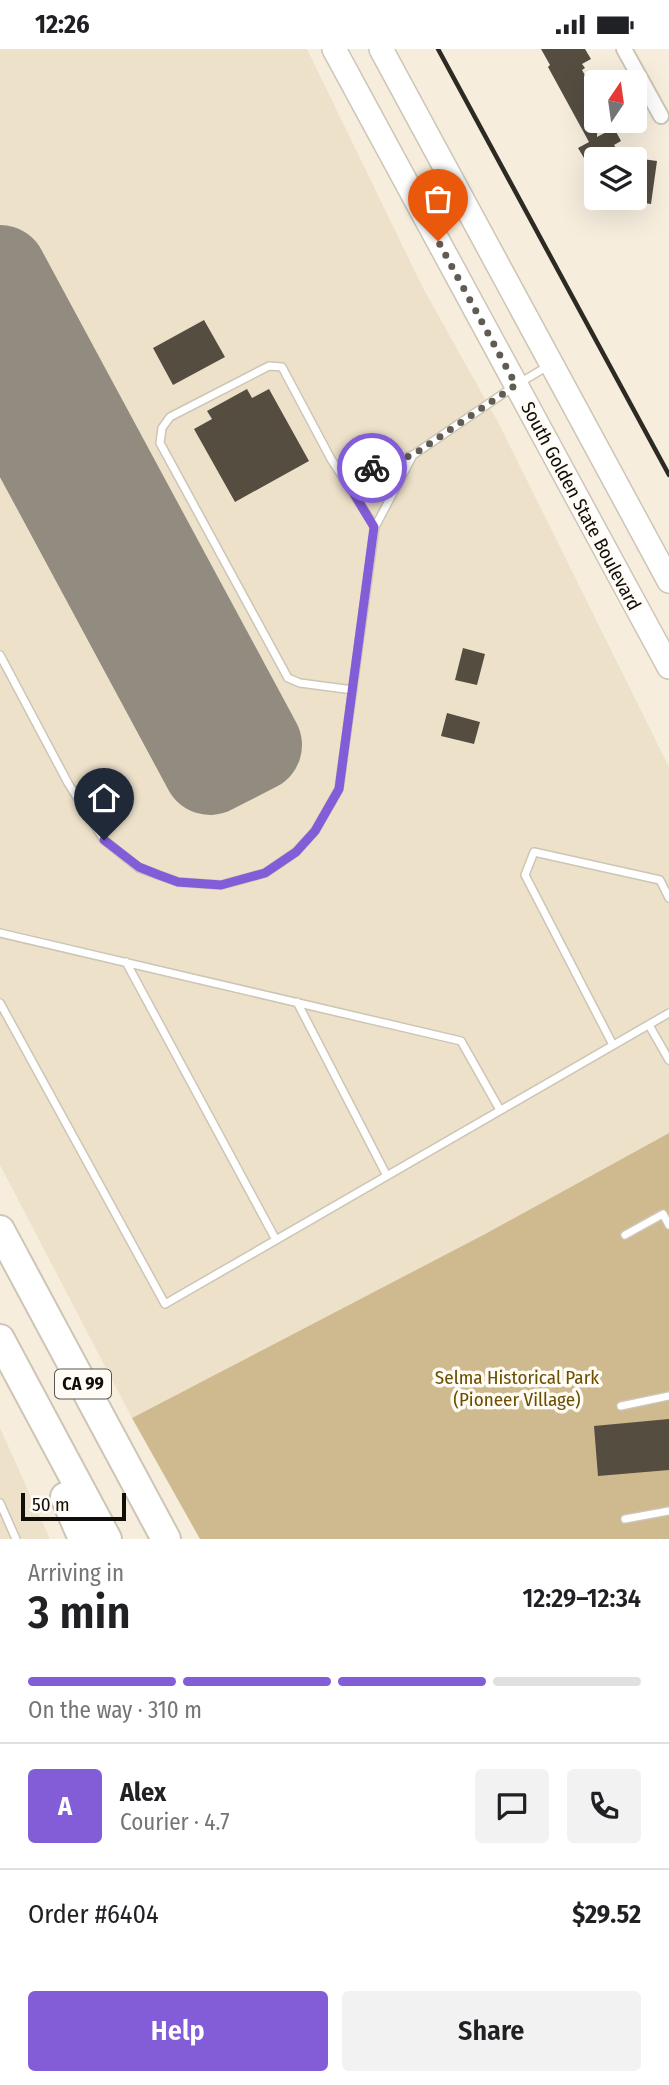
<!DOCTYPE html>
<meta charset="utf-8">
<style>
:root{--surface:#fff;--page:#f2f2f2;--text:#202124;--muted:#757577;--line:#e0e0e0;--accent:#825dd7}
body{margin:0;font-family:"Fira Sans Condensed",sans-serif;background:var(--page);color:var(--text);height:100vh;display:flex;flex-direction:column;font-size:26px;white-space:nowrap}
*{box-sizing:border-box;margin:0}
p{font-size:23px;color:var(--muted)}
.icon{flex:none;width:38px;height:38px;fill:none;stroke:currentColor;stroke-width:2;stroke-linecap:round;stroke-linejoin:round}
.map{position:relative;height:1490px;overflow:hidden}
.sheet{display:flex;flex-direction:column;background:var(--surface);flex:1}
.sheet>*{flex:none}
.needle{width:46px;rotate:13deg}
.controls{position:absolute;left:584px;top:21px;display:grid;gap:14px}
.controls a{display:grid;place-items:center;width:63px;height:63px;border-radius:7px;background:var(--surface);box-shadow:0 7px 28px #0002;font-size:35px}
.scale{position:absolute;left:21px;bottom:18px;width:105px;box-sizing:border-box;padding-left:7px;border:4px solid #110e09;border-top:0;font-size:19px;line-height:24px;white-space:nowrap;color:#110e09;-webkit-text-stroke:5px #fffbf5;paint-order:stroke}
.pin{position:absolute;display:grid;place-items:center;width:60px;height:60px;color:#fff;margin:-72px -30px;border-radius:50% 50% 50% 0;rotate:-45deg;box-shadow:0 0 7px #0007}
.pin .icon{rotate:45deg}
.courier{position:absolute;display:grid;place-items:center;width:70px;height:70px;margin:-35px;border:5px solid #825dd7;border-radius:50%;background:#fff;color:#222;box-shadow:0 2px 9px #0007}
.summary em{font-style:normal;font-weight:600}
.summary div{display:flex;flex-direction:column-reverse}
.summary{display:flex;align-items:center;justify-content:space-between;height:119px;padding:0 28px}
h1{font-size:46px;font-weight:600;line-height:52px}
.bar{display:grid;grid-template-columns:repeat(4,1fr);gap:10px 7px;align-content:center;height:84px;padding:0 28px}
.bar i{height:9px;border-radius:5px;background:var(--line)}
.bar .selected{background:var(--accent)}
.bar p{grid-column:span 4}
.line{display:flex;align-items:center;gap:18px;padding:0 28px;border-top:2px solid var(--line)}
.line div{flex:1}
.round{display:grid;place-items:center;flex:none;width:74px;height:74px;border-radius:7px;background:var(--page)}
.button{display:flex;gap:14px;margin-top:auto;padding:14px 28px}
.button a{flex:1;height:80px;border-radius:7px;background:var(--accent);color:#fff;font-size:28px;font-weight:600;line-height:80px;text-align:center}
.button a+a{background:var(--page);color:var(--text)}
.status{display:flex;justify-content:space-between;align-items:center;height:49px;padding:0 35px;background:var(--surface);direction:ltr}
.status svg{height:19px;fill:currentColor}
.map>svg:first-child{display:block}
.built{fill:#ede1ca}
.green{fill:#cfb98e}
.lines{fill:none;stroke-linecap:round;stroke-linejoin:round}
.runway{stroke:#928c80;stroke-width:94}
.building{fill:#544d40}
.lane-casing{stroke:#cdc5b5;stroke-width:10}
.street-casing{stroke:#cdc5b5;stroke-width:18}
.primary-casing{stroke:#cdc5b5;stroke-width:26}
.highway-casing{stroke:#cdc5b5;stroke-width:32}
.lane{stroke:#fff;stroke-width:7}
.street{stroke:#fff;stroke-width:14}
.primary{stroke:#fff;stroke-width:23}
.highway{stroke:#fff;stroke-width:28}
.rail{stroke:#2d2a23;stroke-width:4.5}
.done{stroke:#615c53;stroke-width:7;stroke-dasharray:0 12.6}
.route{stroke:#825dd7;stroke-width:9}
.labels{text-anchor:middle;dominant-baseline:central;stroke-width:7;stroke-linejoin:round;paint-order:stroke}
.shield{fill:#fffbf5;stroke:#585550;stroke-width:2}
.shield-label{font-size:18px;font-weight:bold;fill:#110e09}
.street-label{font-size:19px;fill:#110e09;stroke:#fffbf5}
.park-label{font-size:19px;fill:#6c4e00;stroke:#fffbf5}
</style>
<div class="status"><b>12:26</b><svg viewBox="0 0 49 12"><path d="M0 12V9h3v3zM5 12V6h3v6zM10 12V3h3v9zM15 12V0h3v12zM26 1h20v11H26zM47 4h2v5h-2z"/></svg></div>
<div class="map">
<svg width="669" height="1490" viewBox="0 0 669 1490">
<rect width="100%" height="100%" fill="#f6eddd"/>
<path class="built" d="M 0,0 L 307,0 L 423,239 L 499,375 L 669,718 L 669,1084 L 487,1184 L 132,1369 L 0,1116 Z
M 0,1379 L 50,1490 L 0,1490 Z"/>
<path class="green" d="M 669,1084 L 669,1490 L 200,1490 L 132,1369 L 487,1184 Z"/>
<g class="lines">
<path class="runway" d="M 0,223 L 255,696 L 210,719 L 0,329"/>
</g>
<path class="building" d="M 541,0 L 585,0 L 591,10 L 582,15 L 585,19 L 582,21 L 593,40 L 597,38 L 597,88 L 614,79 L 621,92 L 614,96 L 620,105 L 612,110 L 594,109 L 587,114 L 578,99 L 589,93 L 548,18 L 550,16 Z
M 642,110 L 657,112 L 651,155 L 636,153 Z
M 204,271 L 225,308 L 173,336 L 153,299 Z
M 247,340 L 252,349 L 269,340 L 309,412 L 235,453 L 194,380 L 212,370 L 207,362 Z
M 463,599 L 485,605 L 477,636 L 455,631 Z
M 447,664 L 480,673 L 474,695 L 441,687 Z
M 669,1370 L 669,1421 L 598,1427 L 594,1377 Z"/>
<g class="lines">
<defs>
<path id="lane" d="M 344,428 L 413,406 L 516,336 L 548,317
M 0,606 L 68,734 L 104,791 L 139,819 L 178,833 L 221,836 L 265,824 L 296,803 L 315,782 L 339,740 L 375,478 L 413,406
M 353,641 L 300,634 L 288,629 L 160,394 L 162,379 L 170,368 L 269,317 L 282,318 L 331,410 L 375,478
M 0,884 L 461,992 L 500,1061
M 126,913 L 276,1191
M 297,953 L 387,1127
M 0,954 L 165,1255 L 669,964
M 649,976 L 669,1011
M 613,996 L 525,826 L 534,803 L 660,831 L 669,849
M 625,1186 L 663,1165 L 669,1176
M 621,1357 L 669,1347
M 0,1454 L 16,1490
M 625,1470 L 669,1462"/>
<path id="street" d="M 624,0 L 661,67"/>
<path id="primary" d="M 334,0 L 669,618
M 381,0 L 669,532"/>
<path id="highway" d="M 0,1181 L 166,1490
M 0,1290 L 107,1490
M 65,1448 L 83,1490"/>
</defs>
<use href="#lane" class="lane-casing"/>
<use href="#street" class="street-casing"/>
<use href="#primary" class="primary-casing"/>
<use href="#highway" class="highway-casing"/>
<use href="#lane" class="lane"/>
<use href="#street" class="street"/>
<use href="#primary" class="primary"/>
<use href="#highway" class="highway"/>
<path class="rail" d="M 438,0 L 669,426"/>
</g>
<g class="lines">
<path class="done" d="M 372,419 L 413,406 L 516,336 L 438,192"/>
<path class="route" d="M 104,791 L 139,818 L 159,826 L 178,833 L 221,836 L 265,824 L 296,803 L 315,782 L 339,740 L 374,478 L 344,428 L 372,419"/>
</g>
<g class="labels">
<rect class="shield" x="55" y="1320.5" width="56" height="29" rx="5"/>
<g class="shield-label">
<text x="83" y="1335">CA 99</text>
</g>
<g class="street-label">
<text transform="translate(581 457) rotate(62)">South Golden State Boulevard</text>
</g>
<g class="park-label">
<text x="517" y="1328">Selma Historical Park<tspan x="517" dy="22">(Pioneer Village)</tspan></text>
</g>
</g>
</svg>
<div class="controls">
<a><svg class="needle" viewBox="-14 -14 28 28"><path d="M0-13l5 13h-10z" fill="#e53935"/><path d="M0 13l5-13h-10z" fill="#757577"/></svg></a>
<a><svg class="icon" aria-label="layers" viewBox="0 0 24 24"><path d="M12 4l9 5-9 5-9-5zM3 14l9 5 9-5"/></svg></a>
</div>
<div class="scale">50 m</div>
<div class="pin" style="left:438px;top:192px;background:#ea580c"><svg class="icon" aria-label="bag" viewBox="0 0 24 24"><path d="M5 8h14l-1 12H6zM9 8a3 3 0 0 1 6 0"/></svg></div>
<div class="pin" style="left:104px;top:791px;background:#1f2937"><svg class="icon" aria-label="home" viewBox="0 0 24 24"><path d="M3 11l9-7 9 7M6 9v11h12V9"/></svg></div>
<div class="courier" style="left:372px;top:419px"><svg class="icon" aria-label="bike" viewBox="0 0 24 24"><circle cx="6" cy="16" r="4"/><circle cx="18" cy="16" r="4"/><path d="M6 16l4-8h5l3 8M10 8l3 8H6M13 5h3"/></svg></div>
</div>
<section class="sheet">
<div class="summary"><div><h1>3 min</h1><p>Arriving in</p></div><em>12:29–12:34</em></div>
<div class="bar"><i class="selected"></i><i class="selected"></i><i class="selected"></i><i></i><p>On the way · 310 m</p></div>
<div class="line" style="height:126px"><b class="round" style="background:var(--accent);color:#fff">A</b><div><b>Alex</b><p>Courier · 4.7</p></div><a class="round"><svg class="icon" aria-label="chat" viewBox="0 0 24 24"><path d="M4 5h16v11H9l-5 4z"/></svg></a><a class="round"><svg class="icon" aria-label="phone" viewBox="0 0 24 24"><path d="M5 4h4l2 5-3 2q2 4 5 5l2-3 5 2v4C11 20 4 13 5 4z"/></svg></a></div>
<div class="line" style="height:91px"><div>Order #6404</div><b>$29.52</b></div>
<div class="button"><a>Help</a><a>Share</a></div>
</section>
